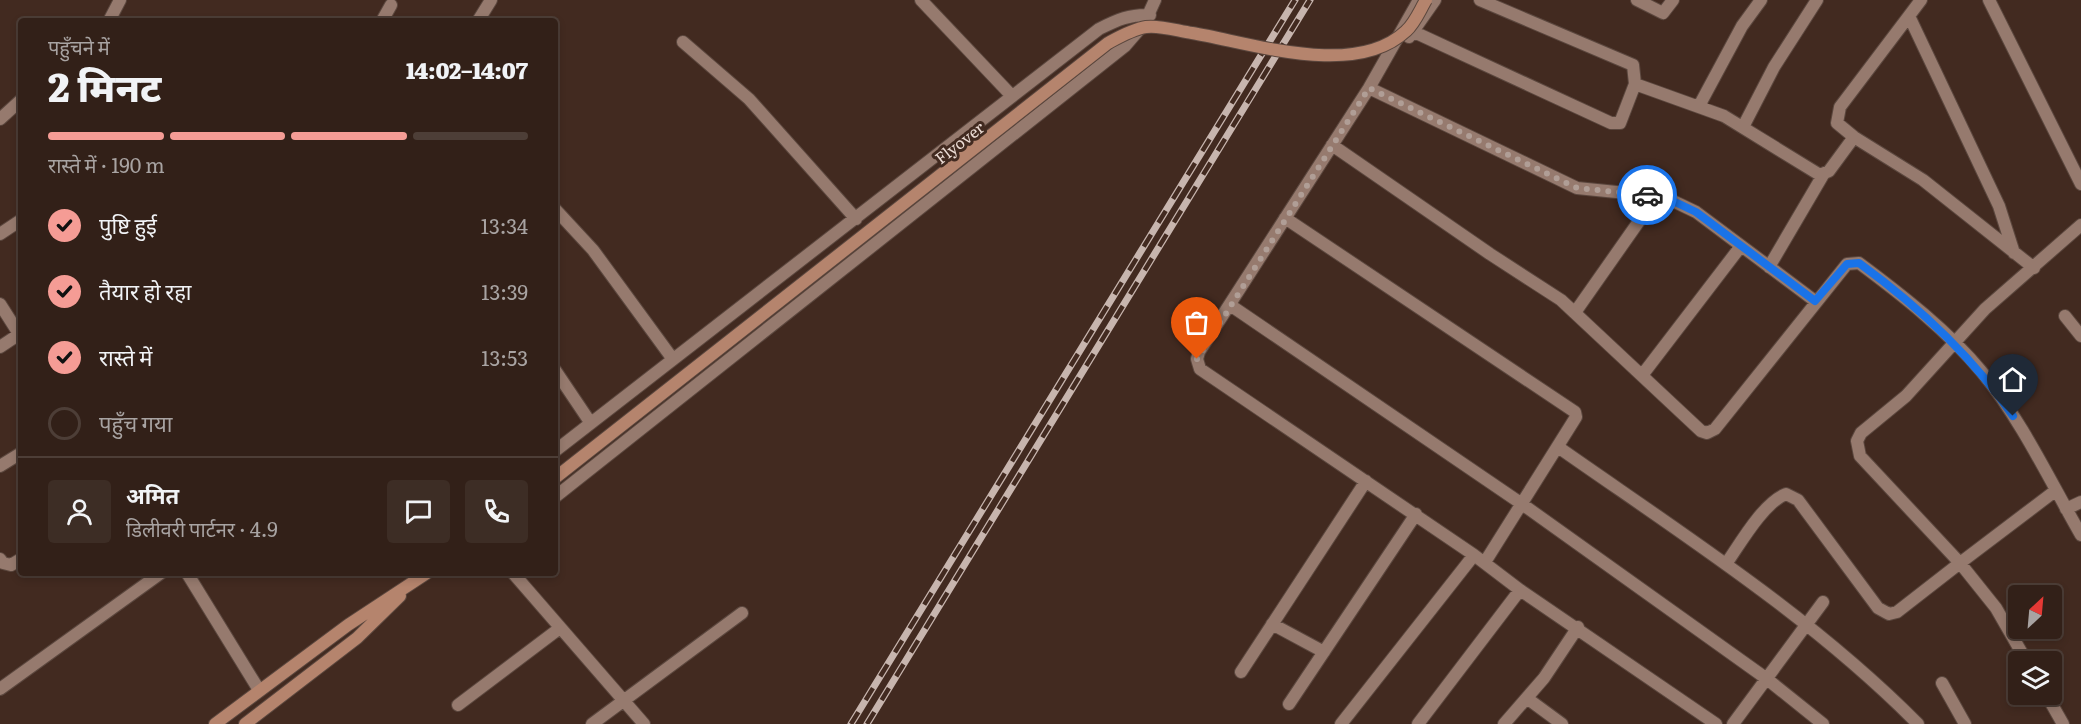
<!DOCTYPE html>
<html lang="hi">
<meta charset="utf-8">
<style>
:root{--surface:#322018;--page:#3d2d25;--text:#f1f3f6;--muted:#a8a3a2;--line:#4d3e37;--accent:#f59c95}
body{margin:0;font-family:Literata,"Noto Sans Devanagari",serif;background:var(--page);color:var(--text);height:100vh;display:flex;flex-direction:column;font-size:22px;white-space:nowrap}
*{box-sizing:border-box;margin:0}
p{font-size:20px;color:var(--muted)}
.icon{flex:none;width:33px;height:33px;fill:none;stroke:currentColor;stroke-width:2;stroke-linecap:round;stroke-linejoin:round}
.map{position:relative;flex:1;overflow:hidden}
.panel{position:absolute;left:18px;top:18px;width:540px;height:558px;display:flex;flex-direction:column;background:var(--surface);border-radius:6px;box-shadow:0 3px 9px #0003,0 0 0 2px var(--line)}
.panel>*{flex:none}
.needle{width:39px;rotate:26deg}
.tools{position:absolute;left:2008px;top:585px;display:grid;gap:12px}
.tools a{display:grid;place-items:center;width:54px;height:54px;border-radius:6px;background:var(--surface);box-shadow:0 3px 9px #0003,0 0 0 2px var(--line);font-size:30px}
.pin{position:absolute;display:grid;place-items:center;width:51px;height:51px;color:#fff;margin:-62px -26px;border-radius:50% 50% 50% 0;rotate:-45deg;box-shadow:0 0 6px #0007}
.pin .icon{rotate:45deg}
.courier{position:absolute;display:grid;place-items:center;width:60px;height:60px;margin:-30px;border:4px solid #1a73e8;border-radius:50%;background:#fff;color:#222;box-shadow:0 2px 8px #0007}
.head em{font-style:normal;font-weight:800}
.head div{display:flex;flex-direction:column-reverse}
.head{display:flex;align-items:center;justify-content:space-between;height:102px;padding:0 30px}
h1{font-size:39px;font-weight:800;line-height:45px}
.bar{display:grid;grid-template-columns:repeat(4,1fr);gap:9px 6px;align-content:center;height:72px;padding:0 30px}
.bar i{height:8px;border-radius:4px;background:var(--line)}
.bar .on{background:var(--accent)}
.bar p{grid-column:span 4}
.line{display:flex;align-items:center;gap:15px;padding:0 30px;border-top:2px solid var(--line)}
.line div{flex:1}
.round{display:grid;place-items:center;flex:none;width:63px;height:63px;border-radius:6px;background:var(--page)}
ol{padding:0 30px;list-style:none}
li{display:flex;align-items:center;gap:18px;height:66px}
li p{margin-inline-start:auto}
li .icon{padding:6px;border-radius:50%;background:var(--accent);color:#111;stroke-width:4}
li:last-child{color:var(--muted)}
li i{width:33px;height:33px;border:3px solid var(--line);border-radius:50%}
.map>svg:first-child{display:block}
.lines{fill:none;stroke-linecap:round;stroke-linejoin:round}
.minor-casing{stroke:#5b473e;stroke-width:14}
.secondary-casing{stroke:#5b473e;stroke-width:14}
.minor{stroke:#967a6e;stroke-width:12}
.secondary{stroke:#b5846d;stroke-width:12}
.rail-casing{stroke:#c7b5ae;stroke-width:7}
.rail{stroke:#422a20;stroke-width:4.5;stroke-dasharray:14;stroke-linecap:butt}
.secondary-bridge-casing{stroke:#5b473e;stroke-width:14;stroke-linecap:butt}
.secondary-bridge{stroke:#b5846d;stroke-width:12}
.done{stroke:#b09e96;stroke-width:6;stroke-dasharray:0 10.8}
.route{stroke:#1a73e8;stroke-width:8}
.labels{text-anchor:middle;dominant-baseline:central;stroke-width:6;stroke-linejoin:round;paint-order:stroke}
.street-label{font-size:16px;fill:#ecdcd5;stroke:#422a20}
</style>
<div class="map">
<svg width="2081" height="724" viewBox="0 0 2081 724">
<rect width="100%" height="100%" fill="#422a20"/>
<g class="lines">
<defs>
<path id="minor" d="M 921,0 L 1011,95
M 1419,0 L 1369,88 L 1199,352 L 1197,359 L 1200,369 L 1474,555 L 1520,590 L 1716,724
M 1637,0 L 1663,13 L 1673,0
M 1921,0 L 1840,107 L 1837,123 L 1854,137 L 1923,180 L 2034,268
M 1989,0 L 2081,184
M 1909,16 L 1999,206 L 2014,253
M 109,21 L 120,0
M 382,21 L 391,5
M 478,21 L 491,0
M 1414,32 L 1611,123 L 1620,123 L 1635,84 L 1633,65 L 1480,0
M 1409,37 L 1435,0
M 683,42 L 749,99 L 856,219
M 1635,84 L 1724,116 L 1820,175 L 1829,171 L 1854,137
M 1369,88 L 1577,188 L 1646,195 L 1673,201 L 1696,212 L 1815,301
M 1699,106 L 1742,26 L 1761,0
M 0,119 L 21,100
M 1743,127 L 1774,67 L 1817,0
M 1332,145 L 1490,254 L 1561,300 L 1701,431 L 1707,433 L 1715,429 L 1847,264 L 1859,263 C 1902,295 1948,331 1982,372 C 2022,421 2050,481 2081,535
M 555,209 L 593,250 L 672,358
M 1285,218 L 1575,412 L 1576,417 L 1485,562
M 0,234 L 21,220
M 1769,267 L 1823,175
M 0,304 L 21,337
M 1230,305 L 1522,504 L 1767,679 L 1823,724
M 1576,311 L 1656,197
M 2065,316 L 2081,336
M 0,347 L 21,333
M 555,370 L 590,422
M 1643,374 L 1741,246
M 1558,447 C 1682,534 1811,616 1918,724
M 555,451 L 1099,29 C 1117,20 1130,14 1150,15
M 0,466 L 21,453
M 555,497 L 1125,46 L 1144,24 L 1155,0
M 2066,509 L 2081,502
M 0,559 L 3,563 L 11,565 L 21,559
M 1726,564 C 1740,544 1763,503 1786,494 L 1798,500 L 1878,608 L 1889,614 L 1897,612 L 1960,563 L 1860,456 L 1857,441 L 1861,433 L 1906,396 L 1985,309 L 2081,225
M 187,573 L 259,690
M 513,573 L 644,724
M 1272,624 L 1324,652
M 2027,662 L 1996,608 L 1960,563 L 2055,491
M 1241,672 L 1366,481
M 1942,683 L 1965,724
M 0,689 L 161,573
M 2046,694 L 2063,724
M 1528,699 L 1562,724
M 1289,704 L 1416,514
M 458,705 L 560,628
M 592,724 L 742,613
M 1341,724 L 1474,555
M 1418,724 L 1520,590
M 1504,724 L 1544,678 L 1578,627
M 1733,724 L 1823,602"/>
<path id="secondary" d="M 215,724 L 348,625 L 427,573
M 245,724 L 357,638 L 400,596"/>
</defs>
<use href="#minor" class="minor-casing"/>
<use href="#secondary" class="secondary-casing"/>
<use href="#minor" class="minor"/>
<use href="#secondary" class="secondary"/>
<defs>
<path id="rail" d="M 851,724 L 1295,0
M 867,724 L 1310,0"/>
</defs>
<use href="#rail" class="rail-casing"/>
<use href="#rail" class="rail"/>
<defs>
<path id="secondary-bridge" d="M 555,478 L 1108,43 C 1119,37 1133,29 1146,27 C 1160,25 1178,31 1192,33 C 1252,43 1355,79 1406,31 C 1415,23 1420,10 1426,0"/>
</defs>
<use href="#secondary-bridge" class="secondary-bridge-casing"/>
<use href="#secondary-bridge" class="secondary-bridge"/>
</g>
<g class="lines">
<path class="done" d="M 1197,359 L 1369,88 L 1577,188 L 1647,195"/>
<path class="route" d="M 1647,195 L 1673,201 L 1696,212 L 1815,301 L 1847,264 L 1859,263 C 1918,306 1972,356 2013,416"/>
</g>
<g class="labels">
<g class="street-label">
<text transform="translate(959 142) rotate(-38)">Flyover</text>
</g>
</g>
</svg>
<div class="tools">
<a><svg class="needle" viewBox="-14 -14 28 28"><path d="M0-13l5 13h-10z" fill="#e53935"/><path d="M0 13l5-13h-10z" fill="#a8a3a2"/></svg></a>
<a><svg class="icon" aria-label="layers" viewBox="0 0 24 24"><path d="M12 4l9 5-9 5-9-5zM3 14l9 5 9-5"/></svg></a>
</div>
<div class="pin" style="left:1197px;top:359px;background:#ea580c"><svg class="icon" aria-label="bag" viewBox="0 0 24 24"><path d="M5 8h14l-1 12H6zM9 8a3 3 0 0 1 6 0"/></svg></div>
<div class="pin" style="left:2013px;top:416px;background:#1f2937"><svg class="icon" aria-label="home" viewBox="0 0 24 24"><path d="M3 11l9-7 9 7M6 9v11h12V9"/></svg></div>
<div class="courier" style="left:1647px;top:195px"><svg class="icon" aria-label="car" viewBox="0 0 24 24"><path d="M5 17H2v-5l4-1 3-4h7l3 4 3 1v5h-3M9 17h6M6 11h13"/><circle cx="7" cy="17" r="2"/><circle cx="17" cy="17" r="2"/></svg></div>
<section class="panel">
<div class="head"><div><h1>2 मिनट</h1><p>पहुँचने में</p></div><em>14:02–14:07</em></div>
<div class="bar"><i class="on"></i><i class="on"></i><i class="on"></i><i></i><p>रास्ते में · 190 m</p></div>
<ol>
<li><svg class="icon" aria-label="check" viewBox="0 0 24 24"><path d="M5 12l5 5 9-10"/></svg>पुष्टि हुई<p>13:34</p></li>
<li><svg class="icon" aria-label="check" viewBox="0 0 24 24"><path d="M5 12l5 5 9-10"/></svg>तैयार हो रहा<p>13:39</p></li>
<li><svg class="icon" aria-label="check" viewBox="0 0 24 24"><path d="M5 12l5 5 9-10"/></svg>रास्ते में<p>13:53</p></li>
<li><i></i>पहुँच गया</li>
</ol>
<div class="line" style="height:108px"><a class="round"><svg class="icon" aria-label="person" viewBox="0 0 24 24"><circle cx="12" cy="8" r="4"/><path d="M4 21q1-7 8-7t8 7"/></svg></a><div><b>अमित</b><p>डिलीवरी पार्टनर · 4.9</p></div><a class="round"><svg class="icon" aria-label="chat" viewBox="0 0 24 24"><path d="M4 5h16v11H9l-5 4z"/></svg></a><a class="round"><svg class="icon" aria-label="phone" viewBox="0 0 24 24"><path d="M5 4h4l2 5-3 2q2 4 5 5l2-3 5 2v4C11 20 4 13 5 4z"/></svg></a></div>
</section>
</div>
